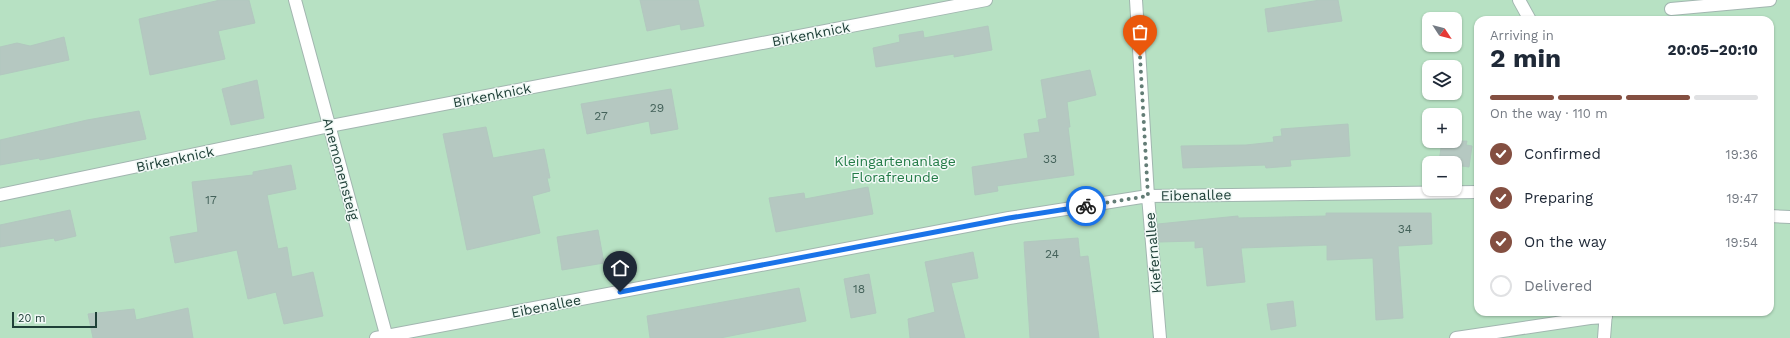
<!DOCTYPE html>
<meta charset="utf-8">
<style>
:root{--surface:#fff;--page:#f6f6f7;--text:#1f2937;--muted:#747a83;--line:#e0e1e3;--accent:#844f41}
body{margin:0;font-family:"Work Sans",sans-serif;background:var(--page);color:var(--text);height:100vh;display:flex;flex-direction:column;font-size:15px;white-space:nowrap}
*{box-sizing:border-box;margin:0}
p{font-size:13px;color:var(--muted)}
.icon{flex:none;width:22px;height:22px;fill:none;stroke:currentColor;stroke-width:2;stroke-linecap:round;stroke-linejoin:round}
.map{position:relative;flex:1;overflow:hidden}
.sheet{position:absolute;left:1474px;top:16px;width:300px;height:300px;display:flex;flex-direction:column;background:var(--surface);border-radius:12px;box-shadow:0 1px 3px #0004}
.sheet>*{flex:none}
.needle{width:26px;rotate:126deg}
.fabs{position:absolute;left:1422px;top:12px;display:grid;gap:8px}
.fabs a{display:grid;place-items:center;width:40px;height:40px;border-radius:8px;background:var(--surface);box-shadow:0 1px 3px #0004;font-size:20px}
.scale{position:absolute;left:12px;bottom:10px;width:85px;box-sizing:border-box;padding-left:4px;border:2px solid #1f4038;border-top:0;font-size:11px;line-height:14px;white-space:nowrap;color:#1f4038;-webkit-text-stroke:3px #f1f9f6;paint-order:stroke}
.pin{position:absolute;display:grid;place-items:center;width:34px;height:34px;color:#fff;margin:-41px -17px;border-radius:50% 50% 50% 0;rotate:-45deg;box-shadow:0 0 4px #0007}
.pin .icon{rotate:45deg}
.courier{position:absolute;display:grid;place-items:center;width:40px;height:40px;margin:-20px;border:3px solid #1a73e8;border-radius:50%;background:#fff;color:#222;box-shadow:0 1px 5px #0007}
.overview em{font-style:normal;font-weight:700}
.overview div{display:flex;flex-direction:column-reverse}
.overview{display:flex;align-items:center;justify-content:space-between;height:68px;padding:0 16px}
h1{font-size:26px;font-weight:700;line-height:30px}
.bar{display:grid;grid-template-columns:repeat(4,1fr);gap:6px 4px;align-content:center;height:48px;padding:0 16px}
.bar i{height:5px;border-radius:3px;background:var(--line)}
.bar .active{background:var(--accent)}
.bar p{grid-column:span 4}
ol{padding:0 16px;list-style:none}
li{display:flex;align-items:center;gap:12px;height:44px}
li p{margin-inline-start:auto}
li .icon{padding:4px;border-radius:50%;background:var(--accent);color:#fff;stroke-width:4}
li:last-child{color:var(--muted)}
li i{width:22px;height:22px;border:2px solid var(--line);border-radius:50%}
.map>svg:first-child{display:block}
.green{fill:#b7e1c3;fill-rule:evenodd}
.building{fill:#b5c8c1;stroke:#b2c8bf}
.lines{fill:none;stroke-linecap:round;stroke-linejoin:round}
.service-casing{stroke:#a2b6b0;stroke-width:14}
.service{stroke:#fff;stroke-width:12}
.done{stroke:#637d76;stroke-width:4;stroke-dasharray:0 7.2}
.route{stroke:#1a73e8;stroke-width:5}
.labels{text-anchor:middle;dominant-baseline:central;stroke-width:3;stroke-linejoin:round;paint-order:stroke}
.number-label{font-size:12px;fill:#44625a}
.street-label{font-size:14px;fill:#1f4038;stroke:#f1f9f6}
.park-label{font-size:14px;fill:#247c48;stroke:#f1f9f6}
</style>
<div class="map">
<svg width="1790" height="338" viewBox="0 0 1790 338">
<rect width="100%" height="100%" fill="#e0ede8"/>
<path class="green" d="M 0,0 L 1790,0 L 1790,338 L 0,338 ZM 1429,19 L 1455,19 L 1455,45 L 1429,45 ZM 1478,20 L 1770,20 L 1770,312 L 1478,312 ZM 1429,67 L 1455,67 L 1455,93 L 1429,93 ZM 1429,115 L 1455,115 L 1455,141 L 1429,141 ZM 1429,163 L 1455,163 L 1455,189 L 1429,189 Z"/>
<path class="building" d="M 220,0 L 249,0 L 255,23 L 218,31 L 225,59 L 150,75 L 139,19 Z
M 640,0 L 698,0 L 704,26 L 681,30 L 680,24 L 647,31 Z
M 1320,0 L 1338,0 L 1342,21 L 1268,32 L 1265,9 Z
M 988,26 L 992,50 L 954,57 L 954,54 L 876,67 L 873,48 L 900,42 L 899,35 L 923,31 L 924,38 Z
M 64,37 L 69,60 L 0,75 L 0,47 L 17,43 L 30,46 Z
M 1090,70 L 1096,95 L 1067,102 L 1070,127 L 1068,127 L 1074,175 L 997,186 L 998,191 L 975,195 L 972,167 L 1028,158 L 1024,134 L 1040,132 L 1038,120 L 1047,118 L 1041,80 Z
M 257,80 L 264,118 L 231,125 L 222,89 Z
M 671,89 L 678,129 L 651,134 L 649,121 L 587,134 L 581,104 Z
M 139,111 L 146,139 L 40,160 L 39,158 L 0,165 L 0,140 L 87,120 Z
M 1348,124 L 1350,156 L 1290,160 L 1291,166 L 1266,168 L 1265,165 L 1183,168 L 1181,146 L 1246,145 L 1274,142 L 1273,137 L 1282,136 L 1281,129 Z
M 486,127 L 493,158 L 544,149 L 550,178 L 547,178 L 550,191 L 532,196 L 540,233 L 467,250 L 443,134 Z
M 1442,141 L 1467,141 L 1466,145 L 1472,146 L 1469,167 L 1455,165 L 1455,163 L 1439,162 Z
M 291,165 L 296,189 L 267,195 L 278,249 L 287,247 L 292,277 L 313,272 L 323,316 L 284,324 L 276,292 L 248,299 L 237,250 L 175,263 L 170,237 L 198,232 L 192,182 L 253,175 L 253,172 Z
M 868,187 L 873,214 L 776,232 L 769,198 L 804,193 L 805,199 Z
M 70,210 L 76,236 L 55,241 L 54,238 L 0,247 L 0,225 Z
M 1326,213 L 1431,213 L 1432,244 L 1398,246 L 1403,318 L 1376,320 L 1373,258 L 1327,260 L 1327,245 L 1241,248 L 1245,282 L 1207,286 L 1203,247 L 1195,248 L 1195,241 L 1159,242 L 1158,224 L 1238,216 L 1238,218 L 1326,216 Z
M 598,230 L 604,263 L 562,270 L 557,237 Z
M 1078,238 L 1080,257 L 1088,256 L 1099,338 L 1030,338 L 1024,242 Z
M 973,252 L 978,278 L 951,283 L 965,338 L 910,338 L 908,319 L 935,312 L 925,262 Z
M 869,274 L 876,313 L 851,318 L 844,279 Z
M 799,288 L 806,321 L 720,338 L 650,338 L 647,316 Z
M 1293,301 L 1296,326 L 1271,330 L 1267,304 Z
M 188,308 L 193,338 L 93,338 L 88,314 L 134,309 L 136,320 Z"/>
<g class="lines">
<defs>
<path id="service" d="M 295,0 L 387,338
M 1136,0 L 1148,196 L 1160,338
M 1519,0 L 1530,20
M 1671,9 L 1770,0
M 0,195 L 330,126 L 986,0
M 1770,216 L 1790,217
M 376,338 L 1009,218 L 1148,196 L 1478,192
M 1456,338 L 1590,318 L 1606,317
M 1604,338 L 1606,312"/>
</defs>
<use href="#service" class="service-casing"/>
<use href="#service" class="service"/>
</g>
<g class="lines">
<path class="done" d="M 1086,206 L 1148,196 L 1140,56"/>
<path class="route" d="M 620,292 L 1009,218 L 1086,206"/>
</g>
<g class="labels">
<g class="number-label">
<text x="657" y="108">29</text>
<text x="601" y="116">27</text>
<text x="1050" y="159">33</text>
<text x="211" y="200">17</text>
<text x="1405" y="229">34</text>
<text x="1052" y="254">24</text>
<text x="859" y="289">18</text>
</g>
<g class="street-label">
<text transform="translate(811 34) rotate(-11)">Birkenknick</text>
<text transform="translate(492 95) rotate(-11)">Birkenknick</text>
<text transform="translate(175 159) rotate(-12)">Birkenknick</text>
<text transform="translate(341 169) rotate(75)">Anemonensteig</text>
<text transform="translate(1196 195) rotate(-1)">Eibenallee</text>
<text transform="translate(1153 253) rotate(-95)">Kiefernallee</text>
<text transform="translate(546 306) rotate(-11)">Eibenallee</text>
</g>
<g class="park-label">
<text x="895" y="161">Kleingartenanlage<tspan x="895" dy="16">Florafreunde</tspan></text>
</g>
</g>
</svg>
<div class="fabs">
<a><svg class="needle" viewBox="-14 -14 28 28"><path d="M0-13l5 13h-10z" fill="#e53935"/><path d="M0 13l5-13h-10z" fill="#747a83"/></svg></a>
<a><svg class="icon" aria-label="layers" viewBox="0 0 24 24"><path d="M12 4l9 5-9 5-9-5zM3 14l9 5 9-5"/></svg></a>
<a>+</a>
<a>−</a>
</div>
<div class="scale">20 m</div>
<div class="pin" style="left:1140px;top:56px;background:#ea580c"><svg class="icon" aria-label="bag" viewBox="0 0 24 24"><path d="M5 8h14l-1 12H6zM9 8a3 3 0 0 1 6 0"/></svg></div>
<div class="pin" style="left:620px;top:292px;background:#1f2937"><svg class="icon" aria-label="home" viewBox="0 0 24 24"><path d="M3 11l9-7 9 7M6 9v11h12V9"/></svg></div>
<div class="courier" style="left:1086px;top:206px"><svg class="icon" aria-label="bike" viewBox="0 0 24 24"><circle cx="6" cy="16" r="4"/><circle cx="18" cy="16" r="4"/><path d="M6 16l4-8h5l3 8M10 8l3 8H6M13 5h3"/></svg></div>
<section class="sheet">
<div class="overview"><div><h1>2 min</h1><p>Arriving in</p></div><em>20:05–20:10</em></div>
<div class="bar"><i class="active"></i><i class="active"></i><i class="active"></i><i></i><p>On the way · 110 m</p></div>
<ol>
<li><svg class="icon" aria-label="check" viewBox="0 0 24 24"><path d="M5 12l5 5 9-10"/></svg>Confirmed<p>19:36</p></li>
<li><svg class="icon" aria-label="check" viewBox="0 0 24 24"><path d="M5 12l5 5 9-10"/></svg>Preparing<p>19:47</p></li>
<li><svg class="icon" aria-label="check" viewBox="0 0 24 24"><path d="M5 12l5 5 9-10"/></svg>On the way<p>19:54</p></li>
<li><i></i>Delivered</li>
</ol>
</section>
</div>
